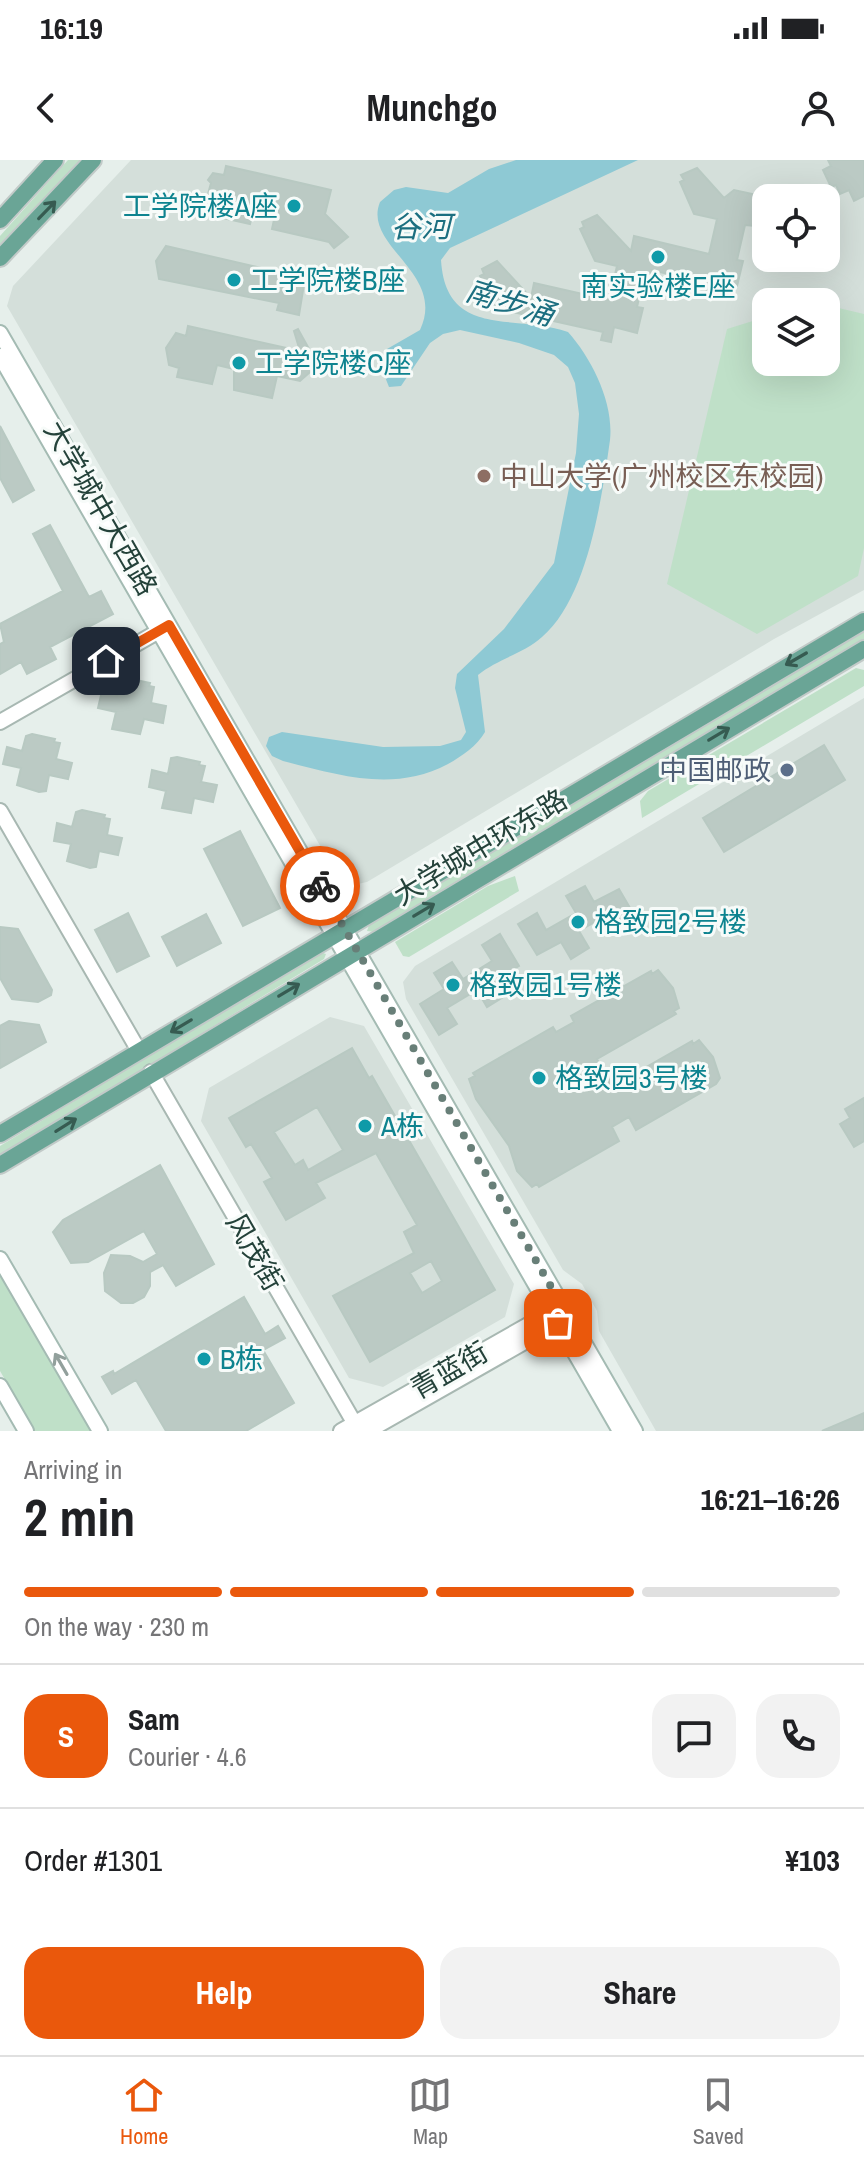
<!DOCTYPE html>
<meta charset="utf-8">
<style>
:root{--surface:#fff;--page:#f2f2f2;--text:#202124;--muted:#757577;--line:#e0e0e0;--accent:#ea580c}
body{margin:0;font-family:"Archivo Narrow","Noto Sans SC",sans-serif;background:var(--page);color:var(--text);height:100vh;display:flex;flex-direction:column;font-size:30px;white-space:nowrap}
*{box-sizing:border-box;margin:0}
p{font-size:26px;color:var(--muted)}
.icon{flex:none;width:44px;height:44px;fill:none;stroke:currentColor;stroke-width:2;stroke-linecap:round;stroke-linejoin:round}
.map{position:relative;height:1271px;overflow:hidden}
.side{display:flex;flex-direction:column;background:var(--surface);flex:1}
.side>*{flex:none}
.controls{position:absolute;left:752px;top:24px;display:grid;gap:16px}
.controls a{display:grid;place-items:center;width:88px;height:88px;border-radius:16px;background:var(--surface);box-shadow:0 8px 32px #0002;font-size:40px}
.pin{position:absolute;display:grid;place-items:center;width:68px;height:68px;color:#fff;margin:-34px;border-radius:16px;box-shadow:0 4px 12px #0006}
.courier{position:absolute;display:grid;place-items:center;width:80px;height:80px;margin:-40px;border:6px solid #ea580c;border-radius:50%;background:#fff;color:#222;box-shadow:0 2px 10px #0007}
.head em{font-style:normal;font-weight:700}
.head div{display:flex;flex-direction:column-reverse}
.head{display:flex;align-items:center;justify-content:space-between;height:136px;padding:0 24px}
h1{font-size:52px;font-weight:700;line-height:60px}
.bar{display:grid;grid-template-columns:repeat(4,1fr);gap:12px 8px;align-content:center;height:96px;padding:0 24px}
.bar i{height:10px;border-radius:6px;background:var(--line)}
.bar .current{background:var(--accent)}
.bar p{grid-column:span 4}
.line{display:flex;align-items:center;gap:20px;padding:0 24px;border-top:2px solid var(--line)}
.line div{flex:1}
.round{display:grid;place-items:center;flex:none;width:84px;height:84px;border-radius:24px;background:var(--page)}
.button{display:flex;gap:16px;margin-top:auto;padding:16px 24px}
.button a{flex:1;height:92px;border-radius:24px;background:var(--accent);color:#fff;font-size:32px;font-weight:700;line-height:92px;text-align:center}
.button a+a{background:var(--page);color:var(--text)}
.status{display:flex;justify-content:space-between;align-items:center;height:56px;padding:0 40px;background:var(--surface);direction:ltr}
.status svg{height:22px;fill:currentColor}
header{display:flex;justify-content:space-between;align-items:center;height:104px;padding:0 24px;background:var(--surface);font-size:36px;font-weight:700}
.menu{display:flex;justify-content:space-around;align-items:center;height:112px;border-top:2px solid var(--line);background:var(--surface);font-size:22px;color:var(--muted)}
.menu a{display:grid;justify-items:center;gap:4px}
.menu .current{color:var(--accent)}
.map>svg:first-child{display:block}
.built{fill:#d4dfda;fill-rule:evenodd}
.green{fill:#bfe0c8}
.water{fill:#8ec9d4}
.building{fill:#bbcac4;stroke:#b8c9c2;stroke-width:2;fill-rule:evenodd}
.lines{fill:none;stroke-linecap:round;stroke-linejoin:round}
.tertiary-casing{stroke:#a8b8b2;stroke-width:18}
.secondary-casing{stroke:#a4bbb3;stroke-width:18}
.primary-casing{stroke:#c2cac8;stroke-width:20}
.tertiary{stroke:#fff;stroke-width:14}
.secondary{stroke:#fff;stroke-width:14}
.primary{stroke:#6aa596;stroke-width:16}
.oneway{stroke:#365b51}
.oneway2{stroke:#92a09c}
.done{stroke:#687f78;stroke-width:8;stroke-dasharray:0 14.4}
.route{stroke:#ea580c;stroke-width:10}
.culture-dot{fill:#0f9aa8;stroke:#f7fbf9;stroke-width:3}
.education-dot{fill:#8d6e63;stroke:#f7fbf9;stroke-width:3}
.service-dot{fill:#5c6f8a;stroke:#f7fbf9;stroke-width:3}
.labels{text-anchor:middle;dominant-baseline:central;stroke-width:6;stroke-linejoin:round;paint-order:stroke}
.culture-label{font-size:28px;fill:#0d838f;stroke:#f7fbf9;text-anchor:start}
.education-label{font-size:28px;fill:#785e54;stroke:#f7fbf9;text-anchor:start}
.street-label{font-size:28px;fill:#24423a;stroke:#f7fbf9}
.service-label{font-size:28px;fill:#4e5e75;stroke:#f7fbf9;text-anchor:end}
.water-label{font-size:30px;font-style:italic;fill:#1c6f80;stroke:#f7fbf9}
</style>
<div class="status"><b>16:19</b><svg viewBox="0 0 49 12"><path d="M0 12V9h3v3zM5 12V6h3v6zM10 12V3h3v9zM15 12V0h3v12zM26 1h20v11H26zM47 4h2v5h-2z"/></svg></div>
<header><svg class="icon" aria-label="back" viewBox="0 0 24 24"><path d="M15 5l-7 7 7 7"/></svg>Munchgo<svg class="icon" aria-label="person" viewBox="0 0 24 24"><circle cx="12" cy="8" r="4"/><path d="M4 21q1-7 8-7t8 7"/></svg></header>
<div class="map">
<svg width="864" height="1271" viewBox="0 0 864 1271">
<rect width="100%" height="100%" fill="#e6efeb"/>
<path class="built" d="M 131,0 L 864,0 L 864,430 L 774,479 L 367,722 L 353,725 L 340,720 L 7,146 L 13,126 ZM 766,38 L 826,38 L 826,98 L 766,98 ZM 766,142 L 826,142 L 826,202 L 766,202 Z
M 864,538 L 864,1271 L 656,1271 L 599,1171 L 597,1151 L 582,1124 L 563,1110 L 406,839 L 403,822 L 415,806 Z
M 330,857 L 364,866 L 514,1124 L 505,1157 L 383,1227 L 349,1218 L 201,961 L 209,928 Z"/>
<path class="green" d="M 68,0 L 80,0 L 0,84 L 0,76 Z
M 826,145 L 864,154 L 864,388 L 858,416 L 757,474 L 667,424 L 727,169 L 766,157 L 766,202 L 826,202 Z
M 864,469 L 864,482 L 375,772 L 367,771 L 369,765 L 498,684 Z
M 856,508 L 864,510 L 864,526 L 642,658 L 640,641 L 648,631 Z
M 515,716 L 519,731 L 409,797 L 403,796 L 395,782 L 400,779 L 488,726 Z
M 320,792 L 326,794 L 324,799 L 0,996 L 0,986 Z
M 0,1112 L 92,1271 L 35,1271 L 0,1211 Z"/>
<path class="water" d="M 516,0 L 638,0 L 450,88 L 441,100 C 446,180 516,153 568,172 C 592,199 614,243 610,280 C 602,337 588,438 542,477 C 523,494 497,499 478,515 L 485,572 C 477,586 462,596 448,604 C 393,633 339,615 283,601 L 272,596 L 266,586 L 269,577 L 282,572 L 383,587 L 440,586 L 461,580 L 466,572 L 455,528 L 457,514 L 504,469 L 554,403 L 576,293 L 579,254 L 575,223 L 568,207 L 554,195 L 519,183 L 460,170 L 443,174 L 430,183 L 401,226 L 389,227 L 381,207 L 387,189 L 420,170 C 447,113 362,86 380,42 L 394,30 L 406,27 L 448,33 L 489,9 Z"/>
<path class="building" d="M 828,0 L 864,0 L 864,36 L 854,41 L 849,30 L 840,34 L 836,25 L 831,27 L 823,10 L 831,6 Z
M 226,6 L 331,30 L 325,54 L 348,77 L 334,88 L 329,82 L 272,69 L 274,60 L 269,59 L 271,49 L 255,45 L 250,64 L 214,56 L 216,47 L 206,45 L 204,35 L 208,34 L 211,23 L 208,20 L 213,13 L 224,15 Z
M 697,8 L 724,38 L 734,30 L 766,37 L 766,67 L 745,65 L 737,100 L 743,101 L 737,126 L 714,121 L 711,135 L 701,133 L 704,122 L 651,110 L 651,114 L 645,112 L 637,147 L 643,148 L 637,173 L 614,167 L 611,182 L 601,180 L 603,172 L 495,148 L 480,116 L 484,114 L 482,109 L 497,101 L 531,138 L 534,123 L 609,140 L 617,106 L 595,101 L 580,69 L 584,67 L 582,62 L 597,55 L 631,91 L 634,76 L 709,94 L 717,59 L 694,54 L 680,22 L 684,20 L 681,15 Z
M 166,86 L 305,118 L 299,155 L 277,150 L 279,143 L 159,119 L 156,101 Z
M 188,166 L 300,191 L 294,171 L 298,169 L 318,205 L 300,221 L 277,216 L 272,238 L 234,230 L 234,209 L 217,205 L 212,224 L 177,217 L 179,208 L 169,205 L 166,188 L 176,173 L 186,176 Z
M 0,266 L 34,330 L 13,342 L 0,318 Z
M 50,365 L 89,437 L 101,431 L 113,454 L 50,487 L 56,499 L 27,514 L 21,502 L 0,514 L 0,484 L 4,482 L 0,464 L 63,431 L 33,374 Z
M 127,518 L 150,523 L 149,526 L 154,527 L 151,543 L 166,546 L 163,563 L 144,559 L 140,574 L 112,569 L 116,552 L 98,548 L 102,531 L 117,535 L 121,519 Z
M 32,574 L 55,579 L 54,582 L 60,583 L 56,599 L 72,603 L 68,619 L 49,615 L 46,631 L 39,632 L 17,625 L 21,608 L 3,604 L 7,587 L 22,591 L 26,576 Z
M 824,585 L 845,620 L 724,692 L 703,658 Z
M 177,597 L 200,602 L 199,605 L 205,606 L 201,622 L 217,625 L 213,642 L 194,638 L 191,653 L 162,648 L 166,631 L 149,627 L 152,610 L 168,614 L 171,598 Z
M 82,650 L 105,655 L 104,658 L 110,659 L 107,675 L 122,678 L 118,695 L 99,691 L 96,707 L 90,708 L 67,701 L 71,684 L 54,681 L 57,663 L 72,667 L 76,652 Z
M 240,671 L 280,748 L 243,766 L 204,689 Z
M 585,726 L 594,742 L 619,729 L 637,760 L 619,771 L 609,754 L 579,771 L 589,788 L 571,799 L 561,782 L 537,795 L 518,764 L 537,753 L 546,770 L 576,753 L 566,736 Z
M 128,753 L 149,796 L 117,812 L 95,770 Z
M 206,754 L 221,783 L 177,806 L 162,777 Z
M 0,767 L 18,769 L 52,830 L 51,835 L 38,842 L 12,839 L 0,818 Z
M 500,774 L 519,806 L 495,820 L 505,836 L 487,847 L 477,830 L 447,848 L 457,864 L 439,875 L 420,844 L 444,829 L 434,813 L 452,802 L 463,819 L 492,801 L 482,785 Z
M 658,810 L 673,828 L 679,848 L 674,851 L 676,854 L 597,899 L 613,926 L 692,881 L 693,884 L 699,880 L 713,897 L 720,918 L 716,924 L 636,970 L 629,957 L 612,967 L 619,981 L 539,1027 L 537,1024 L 532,1027 L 517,1011 L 509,986 L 476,939 L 469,919 L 475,916 L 473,913 L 553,867 L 556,872 L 574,862 L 571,856 L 651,811 L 652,814 Z
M 9,861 L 39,865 L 46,882 L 0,908 L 0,866 Z
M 352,888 L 369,918 L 372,916 L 495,1130 L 370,1202 L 333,1136 L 414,1093 L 404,1072 L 417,1065 L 376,993 L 316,1023 L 325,1038 L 286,1060 L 264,1022 L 272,1018 L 251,984 L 246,987 L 229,958 ZM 317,947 L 343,990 L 308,1010 L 303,1000 L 295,1005 L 274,972 ZM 431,1101 L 442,1121 L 422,1133 L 410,1113 Z
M 864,938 L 864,981 L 854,987 L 840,964 L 850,958 L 845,949 Z
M 160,1005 L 214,1104 L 176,1126 L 163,1105 L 150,1112 L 150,1126 L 144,1137 L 133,1143 L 121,1143 L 105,1131 L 104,1113 L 111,1095 L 130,1096 L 143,1102 L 157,1094 L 144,1071 L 88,1102 L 71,1103 L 53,1072 L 63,1060 Z
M 244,1137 L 265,1174 L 278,1166 L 285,1178 L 263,1190 L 294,1243 L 246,1271 L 166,1271 L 136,1220 L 112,1234 L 102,1217 L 113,1211 L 114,1214 Z
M 864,1253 L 864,1269 L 860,1271 L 822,1271 Z"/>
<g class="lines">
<defs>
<path id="tertiary" d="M 0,562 L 166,467
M 0,651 L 139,891
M 151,912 L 359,1271
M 341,1271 L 551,1152 L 561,1151
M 368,1271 L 558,1163 L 563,1155"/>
<path id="secondary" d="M 0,173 L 635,1271
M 0,196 L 620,1271
M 0,1099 L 100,1271
M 0,1226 L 26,1271"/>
<path id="primary" d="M 0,60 L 55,0
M 0,98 L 93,0
M 0,974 L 864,461
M 0,1005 L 864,489"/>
</defs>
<use href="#tertiary" class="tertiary-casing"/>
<use href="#secondary" class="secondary-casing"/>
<use href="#primary" class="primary-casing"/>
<use href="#tertiary" class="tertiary"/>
<use href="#secondary" class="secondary"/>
<use href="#primary" class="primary"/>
</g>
<defs><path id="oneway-shaft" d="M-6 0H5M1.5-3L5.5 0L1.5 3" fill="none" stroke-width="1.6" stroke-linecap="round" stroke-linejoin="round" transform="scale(2)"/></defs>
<g class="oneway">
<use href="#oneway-shaft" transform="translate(47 50) rotate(-46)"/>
<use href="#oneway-shaft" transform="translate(796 499) rotate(150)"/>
<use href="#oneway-shaft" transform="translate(719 574) rotate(-31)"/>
<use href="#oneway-shaft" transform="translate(424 750) rotate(-31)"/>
<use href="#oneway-shaft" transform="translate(289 830) rotate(-31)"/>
<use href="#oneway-shaft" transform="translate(181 866) rotate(149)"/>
<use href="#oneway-shaft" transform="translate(66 965) rotate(-32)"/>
</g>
<use class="oneway2" href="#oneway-shaft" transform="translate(61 1204) rotate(-120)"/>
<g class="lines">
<path class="done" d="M 320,726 L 565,1151 L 558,1163"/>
<path class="route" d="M 106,501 L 169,465 L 320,726"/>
</g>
<g class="culture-dot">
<circle cx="294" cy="46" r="8"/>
<circle cx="658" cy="97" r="8"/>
<circle cx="234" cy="120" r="8"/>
<circle cx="239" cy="203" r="8"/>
<circle cx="578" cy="762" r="8"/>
<circle cx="453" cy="825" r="8"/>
<circle cx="539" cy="918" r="8"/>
<circle cx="365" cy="966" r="8"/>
<circle cx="204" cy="1199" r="8"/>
</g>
<circle class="education-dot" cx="484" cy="316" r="8"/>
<circle class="service-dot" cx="787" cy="610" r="8"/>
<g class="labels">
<g class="culture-label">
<text x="278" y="46" text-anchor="end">工学院楼A座</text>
<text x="250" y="120">工学院楼B座</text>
<text x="658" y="126" text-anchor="middle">南实验楼E座</text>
<text x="255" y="203">工学院楼C座</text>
<text x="594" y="762">格致园2号楼</text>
<text x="469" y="825">格致园1号楼</text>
<text x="555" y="918">格致园3号楼</text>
<text x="381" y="966">A栋</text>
<text x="220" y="1199">B栋</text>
</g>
<g class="education-label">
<text x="500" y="316">中山大学(广州校区东校园)</text>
</g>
<g class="street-label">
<text transform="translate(101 348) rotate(60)">大学城中大西路</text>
<text transform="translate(480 687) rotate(-31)">大学城中环东路</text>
<text transform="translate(255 1092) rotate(60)">风茂街</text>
<text transform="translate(449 1210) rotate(-30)">青蓝街</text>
</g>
<g class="service-label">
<text x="771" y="610">中国邮政</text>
</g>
<g class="water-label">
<text x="421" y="66">谷河</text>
<text transform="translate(510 142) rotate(17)">南步涌</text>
</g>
</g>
</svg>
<div class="controls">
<a><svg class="icon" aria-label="locate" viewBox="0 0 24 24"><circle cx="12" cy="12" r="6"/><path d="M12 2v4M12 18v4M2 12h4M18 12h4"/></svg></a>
<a><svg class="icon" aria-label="layers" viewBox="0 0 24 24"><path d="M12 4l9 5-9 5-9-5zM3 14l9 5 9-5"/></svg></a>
</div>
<div class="pin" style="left:558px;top:1163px;background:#ea580c"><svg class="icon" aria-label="bag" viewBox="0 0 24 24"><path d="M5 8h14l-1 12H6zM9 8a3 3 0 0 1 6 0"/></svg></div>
<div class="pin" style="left:106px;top:501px;background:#1f2937"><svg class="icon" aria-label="home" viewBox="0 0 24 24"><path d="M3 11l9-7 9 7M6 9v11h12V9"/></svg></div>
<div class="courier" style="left:320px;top:726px"><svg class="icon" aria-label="bike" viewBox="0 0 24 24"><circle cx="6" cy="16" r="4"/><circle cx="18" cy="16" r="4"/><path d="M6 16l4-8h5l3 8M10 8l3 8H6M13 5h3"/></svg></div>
</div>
<section class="side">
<div class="head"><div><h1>2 min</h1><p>Arriving in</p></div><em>16:21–16:26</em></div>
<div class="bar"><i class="current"></i><i class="current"></i><i class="current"></i><i></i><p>On the way · 230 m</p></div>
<div class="line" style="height:144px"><b class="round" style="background:var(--accent);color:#fff">S</b><div><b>Sam</b><p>Courier · 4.6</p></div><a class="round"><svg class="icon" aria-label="chat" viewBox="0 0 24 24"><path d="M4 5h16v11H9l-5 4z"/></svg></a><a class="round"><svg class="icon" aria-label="phone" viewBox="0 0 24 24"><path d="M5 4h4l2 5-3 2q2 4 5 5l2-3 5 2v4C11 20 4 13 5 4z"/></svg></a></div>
<div class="line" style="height:104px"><div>Order #1301</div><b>¥103</b></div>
<div class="button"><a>Help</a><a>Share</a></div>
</section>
<nav class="menu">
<a class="current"><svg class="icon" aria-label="home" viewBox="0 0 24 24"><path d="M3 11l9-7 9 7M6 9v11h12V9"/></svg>Home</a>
<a><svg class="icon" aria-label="map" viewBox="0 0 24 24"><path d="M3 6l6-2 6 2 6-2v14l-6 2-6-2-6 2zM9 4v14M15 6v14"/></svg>Map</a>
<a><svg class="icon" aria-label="saved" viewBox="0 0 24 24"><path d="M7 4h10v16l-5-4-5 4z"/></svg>Saved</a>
</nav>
